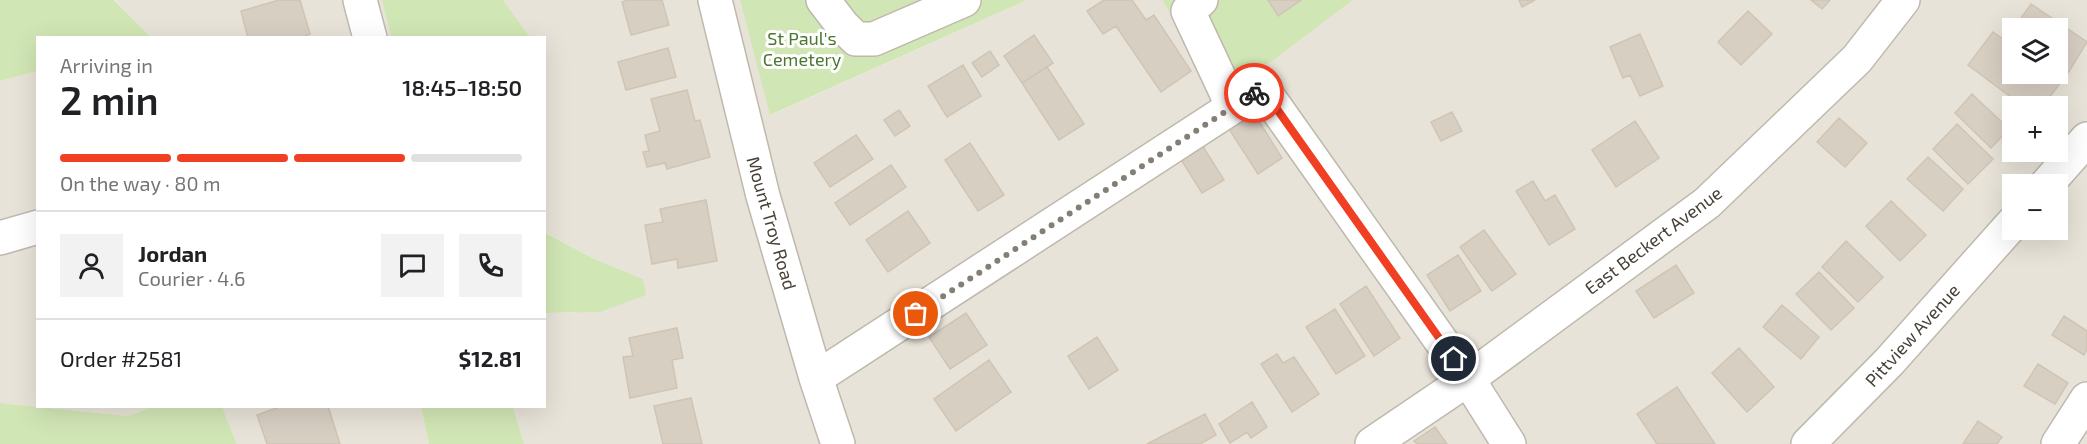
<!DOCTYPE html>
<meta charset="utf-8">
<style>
:root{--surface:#fff;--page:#f2f2f2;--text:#202124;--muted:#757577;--line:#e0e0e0;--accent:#f13f24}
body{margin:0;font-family:"Exo 2",sans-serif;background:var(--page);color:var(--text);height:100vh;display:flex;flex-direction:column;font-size:22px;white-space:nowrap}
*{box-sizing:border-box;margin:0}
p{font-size:20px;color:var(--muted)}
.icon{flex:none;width:33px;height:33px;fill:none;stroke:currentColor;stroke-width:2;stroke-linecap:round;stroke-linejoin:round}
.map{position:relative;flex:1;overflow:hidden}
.panel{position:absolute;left:36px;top:36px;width:510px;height:372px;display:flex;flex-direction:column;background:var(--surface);border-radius:0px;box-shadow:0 6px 24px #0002}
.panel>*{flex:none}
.tools{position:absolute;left:2002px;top:18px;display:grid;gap:12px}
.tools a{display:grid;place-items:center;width:66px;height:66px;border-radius:0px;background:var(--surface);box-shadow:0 6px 24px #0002;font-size:30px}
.pin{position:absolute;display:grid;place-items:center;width:51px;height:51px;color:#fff;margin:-26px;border:3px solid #fff;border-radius:50%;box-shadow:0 2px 6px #0007}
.courier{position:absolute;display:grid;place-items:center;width:60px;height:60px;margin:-30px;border:4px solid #f13f24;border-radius:50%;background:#fff;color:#222;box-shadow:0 2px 8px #0007}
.summary em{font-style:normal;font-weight:600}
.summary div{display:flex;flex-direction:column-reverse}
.summary{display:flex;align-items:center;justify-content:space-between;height:102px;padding:0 24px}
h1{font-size:39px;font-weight:600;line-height:45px}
.bar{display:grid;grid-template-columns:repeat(4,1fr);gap:9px 6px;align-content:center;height:72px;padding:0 24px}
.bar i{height:8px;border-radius:4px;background:var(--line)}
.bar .active{background:var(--accent)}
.bar p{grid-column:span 4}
.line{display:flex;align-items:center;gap:15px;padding:0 24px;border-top:2px solid var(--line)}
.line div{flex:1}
.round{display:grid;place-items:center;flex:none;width:63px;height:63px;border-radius:0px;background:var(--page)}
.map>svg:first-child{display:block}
.residential{fill:#e8e3d8;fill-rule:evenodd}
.green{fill:#d1e6b5}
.building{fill:#d8cfc3;stroke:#d0c4b3;stroke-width:1.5}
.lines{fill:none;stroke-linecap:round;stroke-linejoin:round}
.minor-casing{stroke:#bfb8ad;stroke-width:36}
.minor{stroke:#fff;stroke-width:33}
.done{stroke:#847f76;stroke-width:6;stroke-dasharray:0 10.8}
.route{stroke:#f13f24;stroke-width:8}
.labels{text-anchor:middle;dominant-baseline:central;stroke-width:6;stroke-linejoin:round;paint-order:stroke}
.park-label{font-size:18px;fill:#4b782d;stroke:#fff}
.street-label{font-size:18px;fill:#484138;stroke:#fff}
</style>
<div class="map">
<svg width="2087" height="444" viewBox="0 0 2087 444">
<rect width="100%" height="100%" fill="#f4f1ea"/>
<path class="residential" d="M 115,0 L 382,0 L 391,37 L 151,37 Z
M 503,0 L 740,0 L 771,115 L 1027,0 L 1162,0 L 1215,88 L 1271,62 L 1353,0 L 2087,0 L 2087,444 L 524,444 L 513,407 L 544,406 L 545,313 L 575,313 L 643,279 L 592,258 L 545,232 L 544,38 L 530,37 ZM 2013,28 L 2058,28 L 2058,74 L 2013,74 ZM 2013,106 L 2058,106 L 2058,152 L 2013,152 ZM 2013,184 L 2058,184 L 2058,230 L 2013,230 Z
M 37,71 L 38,406 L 152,407 L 128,416 L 0,403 L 0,81 Z
M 222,407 L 421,407 L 429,444 L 237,444 Z"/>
<path class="green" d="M 0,0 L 114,0 L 151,37 L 38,38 L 37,71 L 0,81 Z
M 382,0 L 503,0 L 530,37 L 391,37 Z
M 740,0 L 1027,0 L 770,115 Z
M 1162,0 L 1353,0 L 1271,62 L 1215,88 Z
M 544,232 L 592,258 L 643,279 L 646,295 L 600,312 L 545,313 Z
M 0,403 L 128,416 L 152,407 L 222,407 L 237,444 L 0,444 Z
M 421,407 L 513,407 L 524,444 L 429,444 Z"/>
<path class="building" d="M 279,0 L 300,0 L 310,34 L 300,38 L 248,38 L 241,11 Z
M 628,0 L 662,0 L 669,25 L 631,35 L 622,2 Z
M 1104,0 L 1132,0 L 1146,20 L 1154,15 L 1191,71 L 1161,92 L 1116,26 L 1103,34 L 1087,11 Z
M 1268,0 L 1301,0 L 1278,16 Z
M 1519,0 L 1535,0 L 1522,7 Z
M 1811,0 L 1830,0 L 1822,9 Z
M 2031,4 L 2087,42 L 2068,73 L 2058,66 L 2058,28 L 2014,28 Z
M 1748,11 L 1772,34 L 1741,65 L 1718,42 Z
M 1993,32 L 2013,46 L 2013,74 L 2050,74 L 2061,82 L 2043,106 L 2023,106 L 1968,65 Z
M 1640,34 L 1663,86 L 1640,96 L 1630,75 L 1623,78 L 1610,47 Z
M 1034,35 L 1053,63 L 1022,83 L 1004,56 Z
M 668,48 L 676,77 L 626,90 L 618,62 Z
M 990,51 L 999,65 L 982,77 L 972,63 Z
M 963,65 L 981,96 L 947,117 L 928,86 Z
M 1047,67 L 1084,124 L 1059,140 L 1022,83 Z
M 687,90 L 695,121 L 700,120 L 710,157 L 667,169 L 665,163 L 647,167 L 643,152 L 649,151 L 645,135 L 660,131 L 651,99 Z
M 1972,94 L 2009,129 L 1991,148 L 1955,113 Z
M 899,110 L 910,126 L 895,136 L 884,120 Z
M 1252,110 L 1282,158 L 1258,174 L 1227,126 Z
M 1452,112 L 1462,131 L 1441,141 L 1431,122 Z
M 1839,118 L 1867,143 L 1845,167 L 1817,142 Z
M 1635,121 L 1659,158 L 1616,187 L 1592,150 Z
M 1957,124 L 1993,159 L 1968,184 L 1933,149 Z
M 856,135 L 873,159 L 830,187 L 814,163 Z
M 970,143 L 1004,195 L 978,211 L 945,160 Z
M 1202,145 L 1224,180 L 1202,193 L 1180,158 Z
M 1928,157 L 1963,189 L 1943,211 L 1907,179 Z
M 891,165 L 906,187 L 850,225 L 835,203 Z
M 1533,181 L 1545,201 L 1555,195 L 1575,229 L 1549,245 L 1516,191 Z
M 706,200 L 717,261 L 678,268 L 677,259 L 652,264 L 645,225 L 663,222 L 660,209 Z
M 1891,201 L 1926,235 L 1900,261 L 1866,226 Z
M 908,211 L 930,243 L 888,272 L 866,240 Z
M 1484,230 L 1516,274 L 1492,291 L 1460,247 Z
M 1846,241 L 1883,277 L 1858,302 L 1822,267 Z
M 1458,255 L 1481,291 L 1450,311 L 1427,275 Z
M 1676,265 L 1694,293 L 1654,318 L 1636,291 Z
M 1819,272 L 1854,308 L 1831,330 L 1796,294 Z
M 1366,286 L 1400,338 L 1374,356 L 1340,304 Z
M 1782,305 L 1819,337 L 1801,359 L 1763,327 Z
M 1335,309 L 1365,356 L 1336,374 L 1306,327 Z
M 966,313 L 987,345 L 950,369 L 929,337 Z
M 2064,316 L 2087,331 L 2087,349 L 2084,355 L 2052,335 Z
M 677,328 L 683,358 L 672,360 L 677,388 L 630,398 L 623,357 L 633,356 L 629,338 Z
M 1097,337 L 1118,370 L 1089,389 L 1068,356 Z
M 1739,348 L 1774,387 L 1747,412 L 1712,373 Z
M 1277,354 L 1283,363 L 1294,357 L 1319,394 L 1292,412 L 1261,364 Z
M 989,360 L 1011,392 L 956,431 L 934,399 Z
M 2038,364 L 2068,383 L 2055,404 L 2024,386 Z
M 1677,387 L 1715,444 L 1657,444 L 1637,414 Z
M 691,398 L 702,444 L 663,444 L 654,406 Z
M 1252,402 L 1267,427 L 1251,438 L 1247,432 L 1230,443 L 1219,424 Z
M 282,406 L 328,406 L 340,444 L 267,444 L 257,415 Z
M 1205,414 L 1216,435 L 1200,444 L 1147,444 Z
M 1978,421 L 2002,437 L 1997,444 L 1963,444 Z
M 1435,427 L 1447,444 L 1417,444 L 1414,441 Z"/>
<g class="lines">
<defs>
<path id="minor" d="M 360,0 L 370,38
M 715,0 L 763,196 L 816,378 L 838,444
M 823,0 L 843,26 L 856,39 L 874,39 L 964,0
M 1201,0 L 1188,11 L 1233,107
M 2047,184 L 2087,139
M 0,238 L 38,227
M 816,378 L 1262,88 L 1468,379 L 1509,444
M 1372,444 L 1468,379 L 1707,203 L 1857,59 L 1903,0
M 1808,444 L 1889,362 L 2013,223
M 2058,444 L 2087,399"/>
</defs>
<use href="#minor" class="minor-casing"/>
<use href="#minor" class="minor"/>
</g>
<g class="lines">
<path class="done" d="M 916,314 L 1254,93"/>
<path class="route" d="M 1254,93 L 1262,88 L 1454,359"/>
</g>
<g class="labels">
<g class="park-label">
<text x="802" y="38">St Paul's<tspan x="802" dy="21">Cemetery</tspan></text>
</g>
<g class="street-label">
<text transform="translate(772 223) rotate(74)">Mount Troy Road</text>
<text transform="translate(1653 240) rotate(-37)">East Beckert Avenue</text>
<text transform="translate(1912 335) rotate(-48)">Pittview Avenue</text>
</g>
</g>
</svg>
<div class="tools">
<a><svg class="icon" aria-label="layers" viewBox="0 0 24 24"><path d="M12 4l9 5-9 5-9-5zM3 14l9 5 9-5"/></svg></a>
<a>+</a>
<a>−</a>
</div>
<div class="pin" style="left:916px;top:314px;background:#ea580c"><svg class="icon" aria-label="bag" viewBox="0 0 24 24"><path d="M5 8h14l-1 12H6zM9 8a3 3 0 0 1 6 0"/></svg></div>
<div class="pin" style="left:1454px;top:359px;background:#1f2937"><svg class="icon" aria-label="home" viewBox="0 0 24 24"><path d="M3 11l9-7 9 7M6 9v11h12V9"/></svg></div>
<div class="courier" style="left:1254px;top:93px"><svg class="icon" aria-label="bike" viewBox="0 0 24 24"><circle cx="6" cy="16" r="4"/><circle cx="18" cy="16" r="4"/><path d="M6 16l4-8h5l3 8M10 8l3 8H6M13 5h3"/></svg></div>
<section class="panel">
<div class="summary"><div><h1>2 min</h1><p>Arriving in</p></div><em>18:45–18:50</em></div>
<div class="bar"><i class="active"></i><i class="active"></i><i class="active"></i><i></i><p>On the way · 80 m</p></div>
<div class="line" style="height:108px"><a class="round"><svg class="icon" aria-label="person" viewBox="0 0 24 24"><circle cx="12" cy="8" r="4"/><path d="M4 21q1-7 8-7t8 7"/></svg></a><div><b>Jordan</b><p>Courier · 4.6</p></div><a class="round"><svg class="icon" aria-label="chat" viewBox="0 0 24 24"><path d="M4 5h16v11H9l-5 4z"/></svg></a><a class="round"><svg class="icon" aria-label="phone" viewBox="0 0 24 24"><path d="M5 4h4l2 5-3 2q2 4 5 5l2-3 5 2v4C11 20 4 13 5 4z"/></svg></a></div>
<div class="line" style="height:78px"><div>Order #2581</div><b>$12.81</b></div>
</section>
</div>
